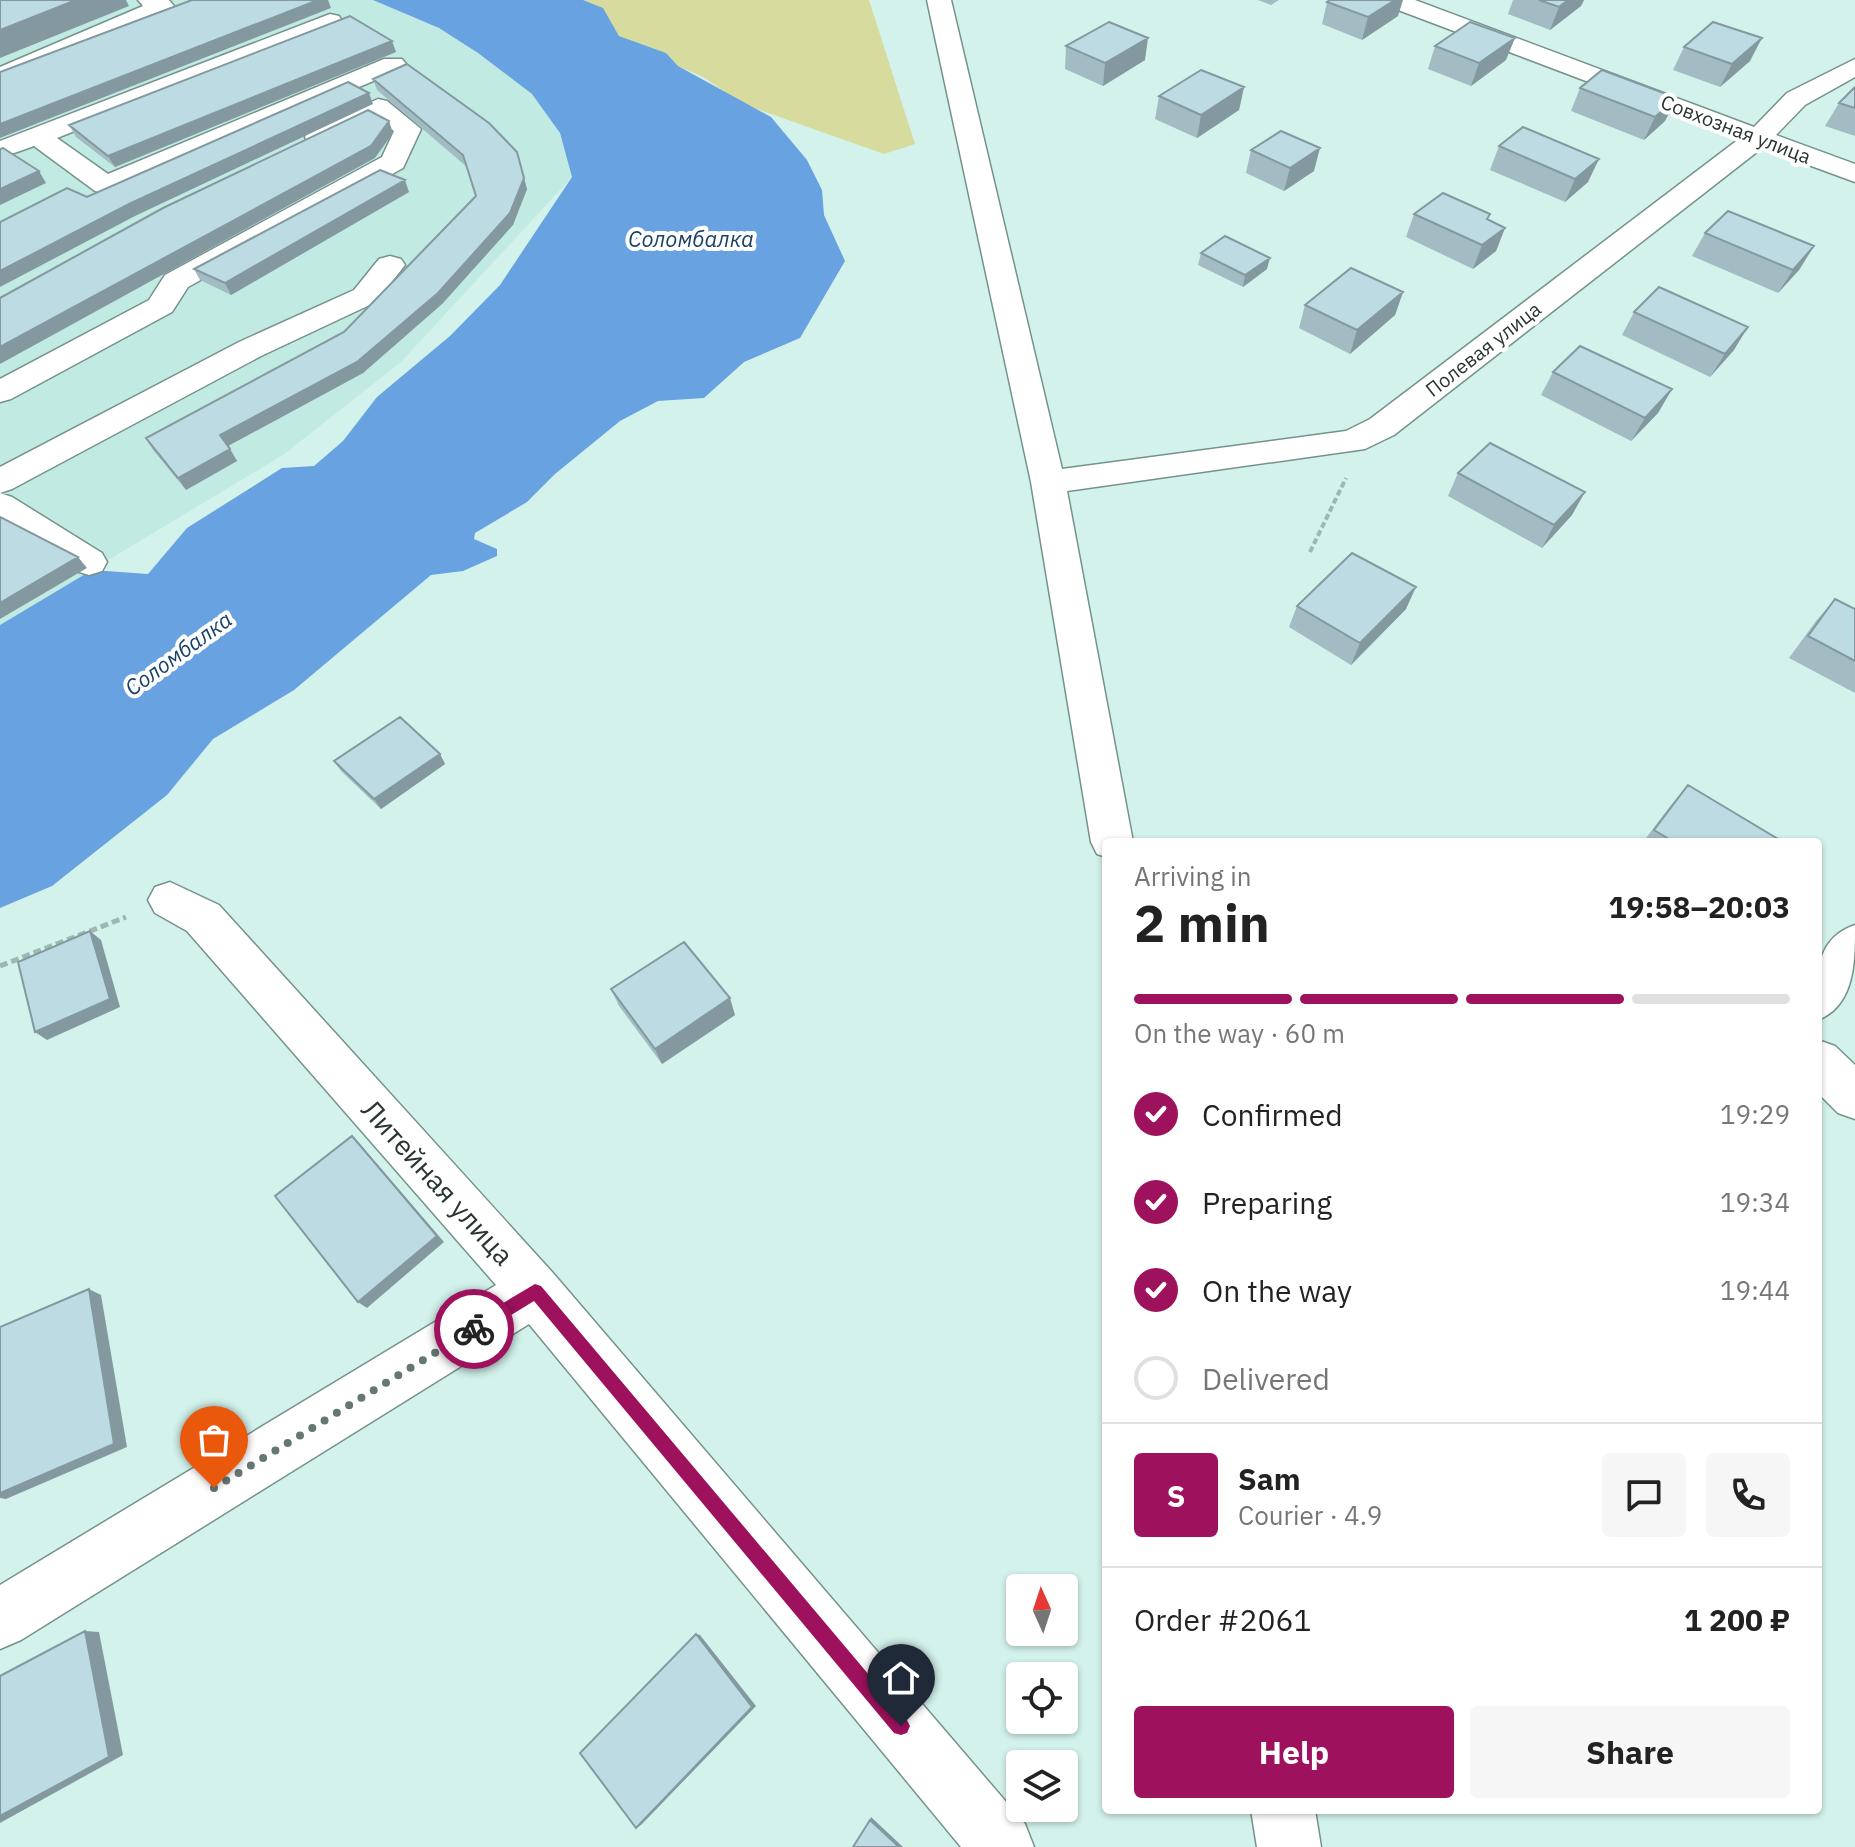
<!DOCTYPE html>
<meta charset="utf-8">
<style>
:root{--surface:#fff;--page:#f6f6f6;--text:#222;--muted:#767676;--line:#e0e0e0;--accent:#9e115d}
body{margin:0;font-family:"IBM Plex Sans",sans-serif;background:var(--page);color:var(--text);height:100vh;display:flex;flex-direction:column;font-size:30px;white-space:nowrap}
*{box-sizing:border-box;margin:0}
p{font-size:26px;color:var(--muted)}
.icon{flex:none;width:44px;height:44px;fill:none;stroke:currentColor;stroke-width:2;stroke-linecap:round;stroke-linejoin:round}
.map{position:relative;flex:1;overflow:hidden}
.sheet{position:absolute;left:1102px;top:838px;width:720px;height:976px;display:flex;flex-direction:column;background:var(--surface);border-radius:8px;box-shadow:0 2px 6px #0004}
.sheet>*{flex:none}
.needle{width:52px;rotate:357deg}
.controls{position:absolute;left:1006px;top:1574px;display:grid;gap:16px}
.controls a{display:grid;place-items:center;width:72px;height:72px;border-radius:8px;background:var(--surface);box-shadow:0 2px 6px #0004;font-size:40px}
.pin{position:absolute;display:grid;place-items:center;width:68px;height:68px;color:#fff;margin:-82px -34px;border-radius:50% 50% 50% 0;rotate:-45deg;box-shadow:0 0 8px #0007}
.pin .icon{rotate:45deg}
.courier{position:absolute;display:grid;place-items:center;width:80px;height:80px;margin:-40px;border:6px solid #9e115d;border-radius:50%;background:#fff;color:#222;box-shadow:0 2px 10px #0007}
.summary em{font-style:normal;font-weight:800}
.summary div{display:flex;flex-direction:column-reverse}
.summary{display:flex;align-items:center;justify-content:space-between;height:136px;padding:0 32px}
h1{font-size:52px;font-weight:800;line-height:60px}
.bar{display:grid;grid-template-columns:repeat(4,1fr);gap:12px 8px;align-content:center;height:96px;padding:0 32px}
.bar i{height:10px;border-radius:6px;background:var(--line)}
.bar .current{background:var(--accent)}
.bar p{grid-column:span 4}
.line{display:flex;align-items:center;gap:20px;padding:0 32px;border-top:2px solid var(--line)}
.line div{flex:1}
.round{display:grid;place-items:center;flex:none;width:84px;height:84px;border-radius:8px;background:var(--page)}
ol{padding:0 32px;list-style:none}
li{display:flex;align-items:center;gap:24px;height:88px}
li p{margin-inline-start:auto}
li .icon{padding:8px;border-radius:50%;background:var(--accent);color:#fff;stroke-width:4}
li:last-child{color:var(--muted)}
li i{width:44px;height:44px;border:4px solid var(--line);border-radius:50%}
.action{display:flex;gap:16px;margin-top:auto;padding:16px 32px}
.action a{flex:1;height:92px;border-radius:8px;background:var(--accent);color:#fff;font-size:32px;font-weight:800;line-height:92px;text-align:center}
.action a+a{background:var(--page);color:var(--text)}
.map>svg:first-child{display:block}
.built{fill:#c1eae2}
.green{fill:#d7db9e}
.water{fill:#68a2e0}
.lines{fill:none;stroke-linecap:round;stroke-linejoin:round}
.minor-casing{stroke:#75928c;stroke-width:3}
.path-far1{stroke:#9eb7b2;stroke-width:4;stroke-dasharray:6 3;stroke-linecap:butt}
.path{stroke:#9eb7b2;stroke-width:5;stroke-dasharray:8 4;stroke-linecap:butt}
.minor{fill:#fff;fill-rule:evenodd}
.wall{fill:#a3bcc3}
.shaded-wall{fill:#84999f}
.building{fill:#bddbe3;stroke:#84999f;stroke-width:2}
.route{fill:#9e115d}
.done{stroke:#647773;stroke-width:8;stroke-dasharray:0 14.4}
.labels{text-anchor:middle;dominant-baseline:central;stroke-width:8;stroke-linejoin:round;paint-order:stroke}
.far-street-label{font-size:20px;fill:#293532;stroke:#fff}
.far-water-label{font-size:22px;font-style:italic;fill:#184169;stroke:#fff}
.near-street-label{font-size:28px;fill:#293532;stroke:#fff}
</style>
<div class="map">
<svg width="1855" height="1847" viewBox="0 0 1855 1847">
<rect width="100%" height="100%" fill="#d3f2ec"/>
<path class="built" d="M 0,0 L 373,0 L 439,28 L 478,53 L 532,94 L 560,133 L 572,177 L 401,362 L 283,455 L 0,625 Z"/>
<path class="green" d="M 583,0 L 869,0 L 915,144 L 884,154 L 743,104 L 703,77 L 678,66 L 666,53 L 619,36 L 603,8 Z"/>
<path class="water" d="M 373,0 L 583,0 L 603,8 L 619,36 L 666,53 L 678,66 L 771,117 L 807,160 L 822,190 L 824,215 L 845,261 L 800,338 L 744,362 L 704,398 L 658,401 L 620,421 L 555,474 L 527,502 L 475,533 L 474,539 L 497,549 L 497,556 L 463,571 L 431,575 L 294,690 L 213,739 L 167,795 L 52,886 L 0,908 L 0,625 L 92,570 L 148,574 L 187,528 L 282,468 L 314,466 L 343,441 L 377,397 L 450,336 L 500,285 L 572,177 L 560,133 L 532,94 L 478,53 L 439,28 Z"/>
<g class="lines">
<defs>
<path id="minor" d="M 138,0 L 169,0 L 174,6 L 171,11 L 0,84 L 0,67 L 143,6 Z
M 927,0 L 951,0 L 1062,469 L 1346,431 L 1370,419 L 1739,139 L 1385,5 L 1381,0 L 1415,0 L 1754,127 L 1787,93 L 1855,59 L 1855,77 L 1805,105 L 1776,135 L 1855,164 L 1855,182 L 1762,148 L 1394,435 L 1365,449 L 1067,491 L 1133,842 L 1106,842 L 1106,857 L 1097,854 L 1091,842 L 1031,482 Z
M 330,14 L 339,16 L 342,21 L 339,26 L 57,138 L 108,174 L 384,59 L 402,59 L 406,64 L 402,69 L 105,193 L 95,191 L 34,146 L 0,158 L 0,141 Z
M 378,99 L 387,101 L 421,129 L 403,168 L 188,287 L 172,312 L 11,399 L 0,402 L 0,379 L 149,300 L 165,275 L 382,157 L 394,131 L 376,118 L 328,143 L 308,143 L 305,137 L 308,131 Z
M 390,256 L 401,259 L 405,265 L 376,302 L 261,356 L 12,489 L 0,493 L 0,467 L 239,342 L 354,290 L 379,259 Z
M 0,493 L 12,497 L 102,553 L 107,562 L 102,571 L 89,575 L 76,571 L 0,521 Z
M 170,882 L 219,905 L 553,1273 L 1025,1824 L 1034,1847 L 961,1847 L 529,1324 L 21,1640 L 0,1649 L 0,1585 L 496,1285 L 187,931 L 155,913 L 148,900 L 155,887 Z
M 1855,925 C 1855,962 1855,1005 1818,1020 C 1818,982 1811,940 1855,925 Z
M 1818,1040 L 1835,1046 L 1855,1065 L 1855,1119 L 1838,1113 L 1818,1093 Z
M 1251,1810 L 1315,1810 L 1321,1847 L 1257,1847 Z"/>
</defs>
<use href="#minor" class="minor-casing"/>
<path class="path-far1" d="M 1310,552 L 1346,478"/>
<path class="path" d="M 0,966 L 126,917"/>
<use href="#minor" class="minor"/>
</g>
<path class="wall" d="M 1258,0 L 1279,0 L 1271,5 Z
M 1513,0 L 1584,0 L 1581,6 L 1550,30 L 1508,14 Z
M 1327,2 L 1398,16 L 1362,40 L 1322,24 Z
M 1066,46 L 1145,60 L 1103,86 L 1065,69 Z
M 1435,46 L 1506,60 L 1471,86 L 1428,69 Z
M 1684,47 L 1750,61 L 1720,87 L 1673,70 Z
M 396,52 L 115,167 L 76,137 L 69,125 Z
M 373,79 L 527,189 L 513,225 L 442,304 L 363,373 L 228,446 L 237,461 L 186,490 L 153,450 L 146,438 L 344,332 L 476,196 L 467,167 L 377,90 Z
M 1244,87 L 1239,110 L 1197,138 L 1155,119 L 1159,96 Z
M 1855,87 L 1855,136 L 1825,126 L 1839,103 Z
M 1580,88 L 1665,121 L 1644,140 L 1571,111 Z
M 1499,146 L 1588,182 L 1565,202 L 1490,170 Z
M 1251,150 L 1314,171 L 1284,191 L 1246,173 Z
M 409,192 L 231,295 L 200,280 L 194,269 Z
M 1414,214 L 1505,228 L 1496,251 L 1473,269 L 1406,237 Z
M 1705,233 L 1814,246 L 1799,270 L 1778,293 L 1692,256 Z
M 1201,253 L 1267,269 L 1243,287 L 1198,265 Z
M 1403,292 L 1395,315 L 1350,354 L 1299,328 L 1305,305 Z
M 1634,312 L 1734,350 L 1710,377 L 1622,335 Z
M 1553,372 L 1672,389 L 1658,413 L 1631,441 L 1541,395 Z
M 1458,473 L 1572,515 L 1542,548 L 1448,496 Z
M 1835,599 L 1855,609 L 1855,693 L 1789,658 L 1816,621 Z
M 1297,606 L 1406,609 L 1351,665 L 1289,627 Z
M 440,754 L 445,764 L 381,809 L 341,771 L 334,761 Z
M 1688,785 L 1783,842 L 1643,842 L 1671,805 Z
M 611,989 L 735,1015 L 662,1064 L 619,1006 Z"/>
<path class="shaded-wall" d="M 76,0 L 126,0 L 129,6 L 0,58 L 0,30 Z
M 318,0 L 328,0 L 331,8 L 0,138 L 0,124 Z
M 1395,0 L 1403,0 L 1398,16 L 1362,40 L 1368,17 Z
M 1568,0 L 1584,0 L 1581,6 L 1550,30 L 1559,7 Z
M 1148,38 L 1145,60 L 1103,86 L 1105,63 Z
M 1515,38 L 1506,60 L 1471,86 L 1479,63 Z
M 1762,38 L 1750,61 L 1720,87 L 1732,64 Z
M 392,41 L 396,52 L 115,167 L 108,156 Z
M 1244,87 L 1239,110 L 1197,138 L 1201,115 Z
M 369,93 L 373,104 L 135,216 L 0,287 L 0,271 L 129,204 Z
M 1677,98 L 1665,121 L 1644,140 L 1655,117 Z
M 389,121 L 393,133 L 375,158 L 0,364 L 0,347 Z
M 1320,148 L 1314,171 L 1284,191 L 1290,168 Z
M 1599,159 L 1588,182 L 1565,202 L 1575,179 Z
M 39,171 L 46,183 L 0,205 L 0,189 Z
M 524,178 L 527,189 L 513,225 L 442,304 L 363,373 L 226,447 L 220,435 L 357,362 Z
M 405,180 L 409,192 L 231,295 L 225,283 Z
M 1505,228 L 1496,251 L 1473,269 L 1482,245 Z
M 1814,246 L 1799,270 L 1778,293 L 1793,270 Z
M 1270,258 L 1267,269 L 1243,287 L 1245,275 Z
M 1403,292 L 1395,315 L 1350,354 L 1357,330 Z
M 1748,327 L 1734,350 L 1710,377 L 1725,354 Z
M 1672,389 L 1658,413 L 1631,441 L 1645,418 Z
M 230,449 L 237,461 L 186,490 L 178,478 Z
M 1585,492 L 1572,515 L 1542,548 L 1554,525 Z
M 78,557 L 87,568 L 0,619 L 0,603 Z
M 1416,587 L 1406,609 L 1351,665 L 1360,643 Z
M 440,754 L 445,764 L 381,809 L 374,799 Z
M 90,931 L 101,940 L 120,1007 L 47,1040 L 35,1032 Z
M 730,998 L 735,1015 L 662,1064 L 655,1049 Z
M 352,1136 L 359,1143 L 444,1242 L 367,1308 L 358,1302 Z
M 89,1289 L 101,1295 L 127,1447 L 6,1499 L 0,1498 L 0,1493 Z
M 85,1631 L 99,1632 L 123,1755 L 0,1823 L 0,1816 Z
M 696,1634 L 700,1635 L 756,1706 L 641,1825 L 636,1828 Z
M 871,1817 L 903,1847 L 899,1847 L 870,1820 Z"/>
<path class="building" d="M 0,0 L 76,0 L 0,30 Z
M 192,0 L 318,0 L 0,124 L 0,72 Z
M 1330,0 L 1395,0 L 1368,17 L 1327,2 Z
M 1539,0 L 1568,0 L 1559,7 Z
M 350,16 L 392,41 L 108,156 L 69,125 Z
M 1109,22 L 1148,38 L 1105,63 L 1066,46 Z
M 1470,22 L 1515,38 L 1479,63 L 1435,46 Z
M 1713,22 L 1762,38 L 1732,64 L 1684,47 Z
M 407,64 L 489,123 L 517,152 L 524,178 L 510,213 L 438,293 L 357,362 L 220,435 L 230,449 L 178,478 L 146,438 L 344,332 L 476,196 L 463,155 L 373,79 Z
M 1201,70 L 1244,87 L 1201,115 L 1159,96 Z
M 1602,70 L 1677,98 L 1655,117 L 1580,88 Z
M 348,82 L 369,93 L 129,204 L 0,271 L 0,222 L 67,188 L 87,197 Z
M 1855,87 L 1855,108 L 1839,103 Z
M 368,110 L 389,121 L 371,146 L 0,347 L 0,298 L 163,208 Z
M 1523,127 L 1599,159 L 1575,179 L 1499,146 Z
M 1281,131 L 1320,148 L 1290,168 L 1251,150 Z
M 3,148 L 39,171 L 0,189 L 0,149 Z
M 380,170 L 405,180 L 225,283 L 194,269 Z
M 1443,193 L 1490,214 L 1487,219 L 1505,228 L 1482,245 L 1414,214 Z
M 1728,211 L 1814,246 L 1793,270 L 1705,233 Z
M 1225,236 L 1270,258 L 1245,275 L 1201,253 Z
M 1351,268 L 1403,292 L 1357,330 L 1305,305 Z
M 1659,287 L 1748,327 L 1725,354 L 1634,312 Z
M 1580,346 L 1672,389 L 1645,418 L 1553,372 Z
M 1490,443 L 1585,492 L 1554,525 L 1458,473 Z
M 0,517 L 78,557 L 0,603 Z
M 1352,553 L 1416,587 L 1360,643 L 1297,606 Z
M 1835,599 L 1855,609 L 1855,661 L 1808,636 Z
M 400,717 L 440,754 L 374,799 L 334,761 Z
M 1688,785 L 1783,842 L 1674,842 L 1654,830 Z
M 90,931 L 110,999 L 35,1032 L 18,962 Z
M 684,942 L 730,998 L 655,1049 L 611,989 Z
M 352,1136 L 437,1236 L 358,1302 L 275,1196 Z
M 89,1289 L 114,1444 L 0,1493 L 0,1327 Z
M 85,1631 L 109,1757 L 0,1816 L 0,1676 Z
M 696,1634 L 752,1707 L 636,1828 L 580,1753 Z
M 870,1820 L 899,1847 L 853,1847 Z"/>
<path class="route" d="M 535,1284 L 541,1286 L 907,1720 L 910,1726 L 907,1733 L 901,1735 L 894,1733 L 534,1301 L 479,1335 L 468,1335 L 468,1324 Z"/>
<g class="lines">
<path class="done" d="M 214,1488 L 474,1329"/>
</g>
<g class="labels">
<g class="far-street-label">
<text transform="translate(1736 129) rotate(21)">Совхозная улица</text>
<text transform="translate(1483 349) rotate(-38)">Полевая улица</text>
</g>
<g class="far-water-label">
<text x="691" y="238">Соломбалка</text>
<text transform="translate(178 653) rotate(-36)">Соломбалка</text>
</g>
<g class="near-street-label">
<text transform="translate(438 1182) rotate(48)">Литейная улица</text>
</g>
</g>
</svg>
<div class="controls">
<a><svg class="needle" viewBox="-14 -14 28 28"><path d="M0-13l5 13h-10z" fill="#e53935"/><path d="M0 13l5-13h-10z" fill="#767676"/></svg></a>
<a><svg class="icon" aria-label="locate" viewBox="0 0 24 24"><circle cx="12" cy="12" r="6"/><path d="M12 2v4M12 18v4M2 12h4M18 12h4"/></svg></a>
<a><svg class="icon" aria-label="layers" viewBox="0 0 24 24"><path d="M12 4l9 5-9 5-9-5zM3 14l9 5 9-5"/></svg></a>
</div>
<div class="pin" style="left:214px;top:1488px;background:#ea580c"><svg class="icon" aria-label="bag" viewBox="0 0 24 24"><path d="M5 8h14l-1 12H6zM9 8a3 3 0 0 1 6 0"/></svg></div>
<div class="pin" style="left:901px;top:1726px;background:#1f2937"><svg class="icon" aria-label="home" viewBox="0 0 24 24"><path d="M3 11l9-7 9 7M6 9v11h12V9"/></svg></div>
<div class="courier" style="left:474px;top:1329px"><svg class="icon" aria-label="bike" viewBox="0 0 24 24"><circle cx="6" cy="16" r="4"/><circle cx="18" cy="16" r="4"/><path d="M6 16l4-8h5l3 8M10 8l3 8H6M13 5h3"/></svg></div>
<section class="sheet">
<div class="summary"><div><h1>2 min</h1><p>Arriving in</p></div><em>19:58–20:03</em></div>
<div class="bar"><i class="current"></i><i class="current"></i><i class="current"></i><i></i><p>On the way · 60 m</p></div>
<ol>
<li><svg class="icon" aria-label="check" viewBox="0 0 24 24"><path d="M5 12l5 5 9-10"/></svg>Confirmed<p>19:29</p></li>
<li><svg class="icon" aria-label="check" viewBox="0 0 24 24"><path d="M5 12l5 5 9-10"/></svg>Preparing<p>19:34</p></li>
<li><svg class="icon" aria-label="check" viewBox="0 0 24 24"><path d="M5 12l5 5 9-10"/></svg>On the way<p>19:44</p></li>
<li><i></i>Delivered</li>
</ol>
<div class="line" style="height:144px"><b class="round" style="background:var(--accent);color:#fff">S</b><div><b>Sam</b><p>Courier · 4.9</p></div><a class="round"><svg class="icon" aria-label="chat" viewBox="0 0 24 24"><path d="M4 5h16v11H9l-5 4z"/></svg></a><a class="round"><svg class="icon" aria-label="phone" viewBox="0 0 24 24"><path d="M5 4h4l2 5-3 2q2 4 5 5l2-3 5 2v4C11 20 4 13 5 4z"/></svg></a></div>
<div class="line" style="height:104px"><div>Order #2061</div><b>1 200 ₽</b></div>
<div class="action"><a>Help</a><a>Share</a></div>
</section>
</div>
